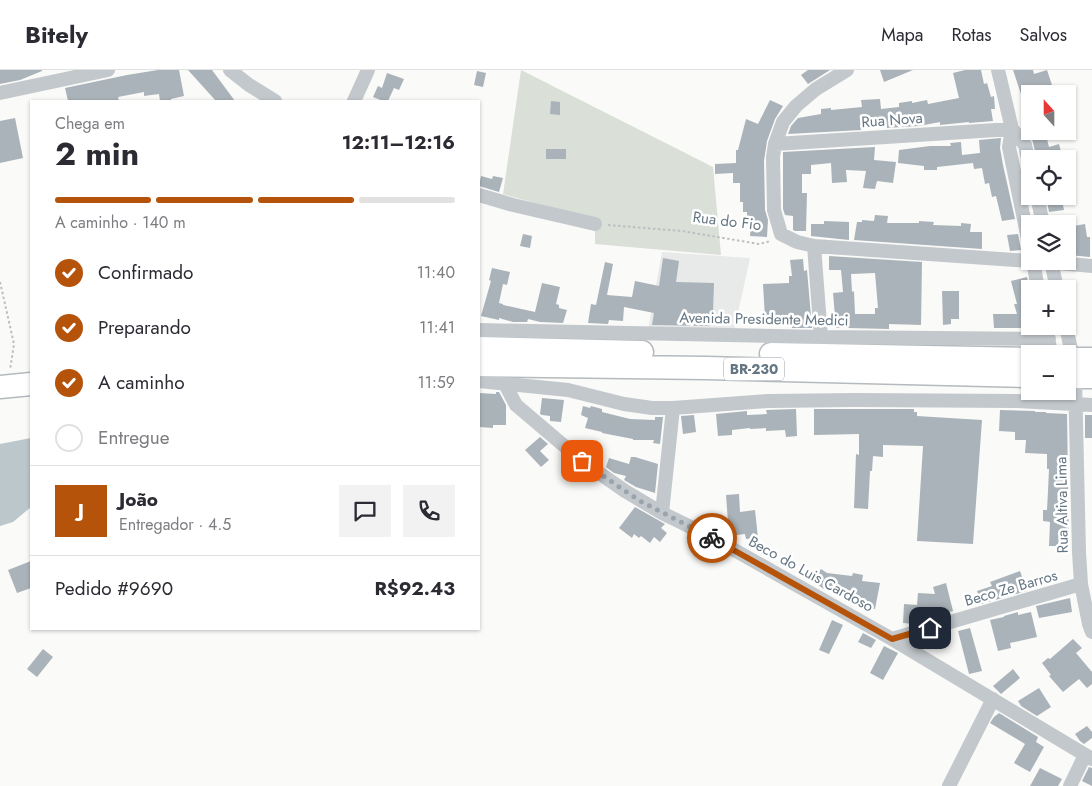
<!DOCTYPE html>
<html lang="pt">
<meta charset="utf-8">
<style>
:root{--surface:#fff;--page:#f2f2f3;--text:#2b2b33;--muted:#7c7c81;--line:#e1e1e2;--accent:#b45309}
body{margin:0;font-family:Jost,sans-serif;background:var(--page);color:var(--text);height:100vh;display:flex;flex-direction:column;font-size:19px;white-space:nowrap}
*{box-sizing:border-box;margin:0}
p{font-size:16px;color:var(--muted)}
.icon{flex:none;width:28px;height:28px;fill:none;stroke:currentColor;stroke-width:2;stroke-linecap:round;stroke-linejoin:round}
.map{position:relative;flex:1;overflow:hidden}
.sheet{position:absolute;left:30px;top:30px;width:450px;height:530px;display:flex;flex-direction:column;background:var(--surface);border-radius:0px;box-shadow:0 1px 4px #0004}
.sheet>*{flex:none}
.needle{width:32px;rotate:339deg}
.buttons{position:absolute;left:1021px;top:15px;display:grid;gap:10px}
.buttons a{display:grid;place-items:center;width:55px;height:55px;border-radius:0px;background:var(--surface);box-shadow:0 1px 4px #0004;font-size:25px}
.pin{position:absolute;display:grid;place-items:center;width:42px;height:42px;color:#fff;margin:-21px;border-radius:10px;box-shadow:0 2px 8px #0006}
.courier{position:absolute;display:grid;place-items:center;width:50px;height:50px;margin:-25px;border:4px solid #b45309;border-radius:50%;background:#fff;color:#222;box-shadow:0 1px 6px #0007}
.headline em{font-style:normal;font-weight:700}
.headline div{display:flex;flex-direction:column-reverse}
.headline{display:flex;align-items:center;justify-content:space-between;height:85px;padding:0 25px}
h1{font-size:32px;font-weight:700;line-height:38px}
.bar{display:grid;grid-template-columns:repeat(4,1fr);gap:8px 5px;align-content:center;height:60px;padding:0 25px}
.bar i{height:6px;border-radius:4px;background:var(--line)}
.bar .active{background:var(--accent)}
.bar p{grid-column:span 4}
.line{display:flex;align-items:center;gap:12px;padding:0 25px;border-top:1px solid var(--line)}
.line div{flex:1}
.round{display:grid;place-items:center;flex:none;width:52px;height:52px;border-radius:0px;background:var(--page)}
ol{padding:0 25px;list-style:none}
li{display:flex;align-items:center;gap:15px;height:55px}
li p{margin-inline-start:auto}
li .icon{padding:5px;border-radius:50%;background:var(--accent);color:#fff;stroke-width:4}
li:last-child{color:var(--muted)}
li i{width:28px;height:28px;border:2px solid var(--line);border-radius:50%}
header{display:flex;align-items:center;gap:30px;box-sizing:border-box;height:70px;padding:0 25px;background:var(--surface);border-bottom:1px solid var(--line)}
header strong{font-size:24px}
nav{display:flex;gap:28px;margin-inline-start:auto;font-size:18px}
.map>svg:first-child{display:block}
.built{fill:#e8e9e9}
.green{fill:#dadfd7}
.water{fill:#bbc7cb}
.building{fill:#aab3b9;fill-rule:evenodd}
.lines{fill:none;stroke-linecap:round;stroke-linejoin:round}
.primary-casing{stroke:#b5babe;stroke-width:25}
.path{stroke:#bbbfc2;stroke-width:2;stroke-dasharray:2.5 2.5;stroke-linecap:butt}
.minor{stroke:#c3c8cc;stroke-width:14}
.primary{stroke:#fff;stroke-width:22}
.done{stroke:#99a4ac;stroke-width:5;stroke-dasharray:0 9}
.route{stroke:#b45309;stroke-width:6}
.labels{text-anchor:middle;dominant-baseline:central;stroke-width:5;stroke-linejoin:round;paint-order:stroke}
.shield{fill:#fff;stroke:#939fa8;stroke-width:1}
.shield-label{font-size:14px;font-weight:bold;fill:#657683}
.street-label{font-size:15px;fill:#657683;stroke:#fff}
</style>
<header>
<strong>Bitely</strong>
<nav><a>Mapa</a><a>Rotas</a><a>Salvos</a></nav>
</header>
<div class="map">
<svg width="1092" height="716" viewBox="0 0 1092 716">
<rect width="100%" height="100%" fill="#fafaf8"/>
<path class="built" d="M 662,182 L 750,188 L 734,261 L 648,260 Z"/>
<path class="green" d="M 521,0 L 713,97 L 721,185 L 595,174 L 595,150 L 503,124 Z"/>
<path class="water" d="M 31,368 L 31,437 L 13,452 L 0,456 L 0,374 Z"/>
<path class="building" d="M 0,0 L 42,0 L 42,1 L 20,10 L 0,14 Z
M 158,0 L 179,0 L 184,26 L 171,29 L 171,31 L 160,31 L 159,24 L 144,26 L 144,22 L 118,27 L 119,31 L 68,31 L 65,18 L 127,5 Z
M 188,0 L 212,0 L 235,31 L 216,31 Z
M 808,0 L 830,0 L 808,14 L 801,5 Z
M 880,0 L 913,0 L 884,12 Z
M 965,0 L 981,0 L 984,14 L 987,13 L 991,27 L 994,26 L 995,39 L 991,39 L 993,51 L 969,53 L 969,52 L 940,55 L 940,52 L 919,56 L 887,58 L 886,52 L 860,55 L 861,60 L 788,64 L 791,56 L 798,48 L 821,44 L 821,39 L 831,38 L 831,40 L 862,37 L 861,30 L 880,29 L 881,39 L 899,37 L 899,33 L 912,31 L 912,33 L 927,30 L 928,34 L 959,28 L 953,3 Z
M 1013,0 L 1033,0 L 1034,4 L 1047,0 L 1055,24 L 1021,24 Z
M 477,1 L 486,3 L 483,17 L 474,15 Z
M 387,3 L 404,9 L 399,20 L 394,18 L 388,31 L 383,31 L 373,27 L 378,16 L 382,18 Z
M 770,30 L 783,36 L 775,49 L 767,71 L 764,91 L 765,140 L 768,150 L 767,167 L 750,166 L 751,154 L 747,154 L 747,142 L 743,142 L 743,132 L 740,132 L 740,113 L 733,113 L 733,103 L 715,104 L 715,94 L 736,93 L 736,80 L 738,80 L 746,49 L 758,54 Z
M 551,31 L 560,32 L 560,45 L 550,44 Z
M 15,48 L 23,88 L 0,93 L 0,51 Z
M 1030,61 L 1045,61 L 1049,77 L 1059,74 L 1063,89 L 1037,89 Z
M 1001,68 L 1000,78 L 1003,95 L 1015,149 L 1002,151 L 996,126 L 992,127 L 989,113 L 985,114 L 982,98 L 974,99 L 973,93 L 937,97 L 937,100 L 924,100 L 924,96 L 898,93 L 899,80 L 930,76 L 951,76 L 950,73 L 961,72 L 962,85 L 980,83 L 979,70 Z
M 875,77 L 874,90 L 896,92 L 893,113 L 877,111 L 875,119 L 863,118 L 866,101 L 846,100 L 847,112 L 832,113 L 831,93 L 811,95 L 811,104 L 802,104 L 802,123 L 807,123 L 806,161 L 795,161 L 793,160 L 793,146 L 785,145 L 783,139 L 783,82 Z
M 546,79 L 566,79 L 566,89 L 546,89 Z
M 481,106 L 492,109 L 493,106 L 503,108 L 499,122 L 479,116 Z
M 1046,126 L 1061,126 L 1064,140 L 1049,142 Z
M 875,145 L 888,146 L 887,153 L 919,153 L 919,151 L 934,152 L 933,155 L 961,156 L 961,153 L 971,154 L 970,162 L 982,162 L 982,179 L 854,170 L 857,152 L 862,152 L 862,150 L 874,151 Z
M 824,151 L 849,152 L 849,170 L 811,166 L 811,154 L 824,154 Z
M 1085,154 L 1087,167 L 1090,167 L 1090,187 L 1068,185 L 1068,157 Z
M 523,164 L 532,166 L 530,178 L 520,176 Z
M 1018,164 L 1021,180 L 1010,181 L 1007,165 Z
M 829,186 L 922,192 L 921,255 L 889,254 L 889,259 L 847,258 L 847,257 L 836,258 L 833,223 L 843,222 L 841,200 L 829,200 ZM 875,203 L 878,238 L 875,238 L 875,244 L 855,244 L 854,221 L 852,222 L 851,204 Z
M 663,188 L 679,191 L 676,212 L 714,213 L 713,242 L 711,242 L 710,256 L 652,255 L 654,243 L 624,237 L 623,251 L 609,250 L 608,254 L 588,253 L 591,234 L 596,235 L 605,192 L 613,194 L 607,225 L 632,227 L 635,211 L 659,216 Z
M 803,189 L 804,201 L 807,200 L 812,258 L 792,258 L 791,246 L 765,248 L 763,214 L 789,213 L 789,206 L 792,206 L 790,190 Z
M 492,198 L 510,202 L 507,215 L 503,214 L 499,233 L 503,234 L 503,235 L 535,242 L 542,213 L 560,217 L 556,234 L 559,235 L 559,238 L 567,240 L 563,253 L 540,252 L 528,249 L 527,252 L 513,252 L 499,248 L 499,250 L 481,246 L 491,211 L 489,210 Z
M 1027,207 L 1030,222 L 1030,260 L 1022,260 L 1021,258 L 994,258 L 993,244 L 1017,244 L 1014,234 L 1017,234 L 1011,211 Z
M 942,221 L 959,221 L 959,249 L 951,249 L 951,254 L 943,255 Z
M 496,322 L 499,322 L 506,335 L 506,355 L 493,355 L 493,358 L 479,357 L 479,323 L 496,324 Z
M 542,328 L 564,330 L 561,352 L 550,351 L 550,346 L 542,345 L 540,344 Z
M 583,336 L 590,338 L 591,336 L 602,339 L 602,342 L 630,349 L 655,350 L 655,347 L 663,347 L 660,374 L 653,373 L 654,370 L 633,370 L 633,369 L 602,363 L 602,362 L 585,358 L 588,348 L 581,345 Z
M 796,339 L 797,366 L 786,367 L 785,360 L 766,361 L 766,358 L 750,359 L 750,358 L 732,360 L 732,365 L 718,366 L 716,344 L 747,341 L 747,345 L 767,344 L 766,340 Z
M 814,339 L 914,339 L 914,342 L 917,342 L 917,346 L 982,350 L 973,474 L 917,471 L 923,376 L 883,375 L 883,387 L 873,386 L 872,401 L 870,401 L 868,439 L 854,438 L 856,384 L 859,385 L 859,364 L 814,365 Z
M 1000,340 L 1035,341 L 1035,342 L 1046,342 L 1046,343 L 1067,344 L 1069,476 L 1049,476 L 1050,452 L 1043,451 L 1043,440 L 1047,440 L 1048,421 L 1049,399 L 1047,399 L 1047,384 L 1025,383 L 1026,370 L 1015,370 L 1015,362 L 999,361 Z
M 694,345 L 696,362 L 683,364 L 681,346 Z
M 1085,345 L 1092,345 L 1092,368 L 1085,368 Z
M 540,367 L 548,374 L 540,381 L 549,390 L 541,397 L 525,380 Z
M 631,387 L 635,387 L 658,394 L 655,423 L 636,417 L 624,410 L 626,406 L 614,403 L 606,397 L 609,388 L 629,394 Z
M 739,424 L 740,442 L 755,440 L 758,468 L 746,469 L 745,464 L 729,466 L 726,425 Z
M 635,437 L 665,454 L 661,458 L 667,463 L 660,472 L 654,467 L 650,473 L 641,466 L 639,468 L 634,464 L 632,468 L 619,458 Z
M 31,491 L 31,518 L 17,523 L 8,500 Z
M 821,499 L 827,503 L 852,506 L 853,503 L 863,505 L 862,511 L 880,513 L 875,539 L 861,537 L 861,535 L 849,533 L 850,523 L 825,520 L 813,511 Z
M 1020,501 L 1027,521 L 981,534 L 977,521 L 992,516 L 990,512 Z
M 946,513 L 953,541 L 927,548 L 914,547 L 914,554 L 903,553 L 904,534 L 917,535 L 918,523 L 935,524 L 933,517 Z
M 1070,528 L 1072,542 L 1039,548 L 1036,536 Z
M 1018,542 L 1018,545 L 1031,542 L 1037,567 L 1010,573 L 1011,578 L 998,581 L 990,550 L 1004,547 L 1004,546 Z
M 832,550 L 843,555 L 829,584 L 819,580 Z
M 970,558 L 982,601 L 969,604 L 958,561 Z
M 863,563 L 876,570 L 871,578 L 858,572 Z
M 1073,569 L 1082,578 L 1076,583 L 1092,602 L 1092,614 L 1087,618 L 1079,609 L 1063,622 L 1049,606 L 1051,605 L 1042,593 L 1048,588 L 1050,589 Z
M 884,576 L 898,583 L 883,610 L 870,603 Z
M 43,579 L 53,587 L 37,607 L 27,599 Z
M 1013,599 L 1020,608 L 1001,624 L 993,616 Z
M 1039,618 L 1051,637 L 1037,646 L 1021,636 L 1018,631 Z
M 999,643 L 1038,667 L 1036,672 L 1044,677 L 1030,702 L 1014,693 L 1025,674 L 990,653 L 994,647 Z
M 1087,656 L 1092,662 L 1092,668 L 1084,674 L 1080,671 L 1075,664 Z
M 1089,697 L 1092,698 L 1092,716 L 1082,711 Z
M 1040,698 L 1062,709 L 1058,716 L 1030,716 Z"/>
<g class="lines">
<defs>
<path id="primary" d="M 479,278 L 642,282
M 771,284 L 1030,289
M 1068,289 L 1092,289
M 479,295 L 706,298 L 1030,306
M 1068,307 L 1092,307
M 0,317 L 31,314"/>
</defs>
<use href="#primary" class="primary-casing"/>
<path class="path" d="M 608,155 L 682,161 L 759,174 L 771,171
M 0,212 L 14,274 L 10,300"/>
<path class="minor" d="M 230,0 L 249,15 L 275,31
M 847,0 L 816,19 L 796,36 L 783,52 L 775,74 L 773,87 L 774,140 L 781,164 L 797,172 L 814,176 L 1030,191
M 998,0 L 1012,59 L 1025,75 L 1030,97
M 0,23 L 108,0
M 354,31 L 368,0
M 1012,59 L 1009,77 L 1030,178
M 775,74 L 1012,59
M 479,125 L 513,135 L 595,154
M 1037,126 L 1043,154
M 814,176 L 821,267
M 1033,191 L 1038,219
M 1036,191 L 1092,196
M 1051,191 L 1057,219
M 1046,256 L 1051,284
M 1066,256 L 1073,289
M 479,260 L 821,267 L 1049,269
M 1075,307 L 1079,482 L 1081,514 L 1089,554 L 1092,562
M 479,311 L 568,320 L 624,334 L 652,338 L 673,338 L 768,331 L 855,330 L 1017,331 L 1092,335
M 505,314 L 516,335 L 582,391 L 625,421 L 662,443 L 713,468 L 892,569 L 1092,689
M 662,443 L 673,338
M 892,569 L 1081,514
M 949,716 L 993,629
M 1070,716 L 1085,685"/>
<use href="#primary" class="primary"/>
</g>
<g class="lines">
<path class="done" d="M 582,391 L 625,421 L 642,432 L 712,468"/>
<path class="route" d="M 712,468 L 892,569 L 930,558"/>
</g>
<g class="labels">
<rect class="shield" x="724" y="287.5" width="60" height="23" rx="4"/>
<g class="shield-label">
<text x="754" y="299">BR-230</text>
</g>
<g class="street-label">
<text transform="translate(892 50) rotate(-4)">Rua Nova</text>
<text transform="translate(727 151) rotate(7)">Rua do Fio</text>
<text transform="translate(764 249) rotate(1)">Avenida Presidente Medici</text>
<text transform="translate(1062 435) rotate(-91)">Rua Altiva Lima</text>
<text transform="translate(811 504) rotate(29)">Beco do Luis Cardoso</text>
<text transform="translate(1011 518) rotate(-16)">Beco Ze Barros</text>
</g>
</g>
</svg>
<div class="buttons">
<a><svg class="needle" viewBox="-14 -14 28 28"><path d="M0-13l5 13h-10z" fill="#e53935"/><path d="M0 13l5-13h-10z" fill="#7c7c81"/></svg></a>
<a><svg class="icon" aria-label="locate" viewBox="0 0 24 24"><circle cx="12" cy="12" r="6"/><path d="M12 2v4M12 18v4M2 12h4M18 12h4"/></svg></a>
<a><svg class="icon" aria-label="layers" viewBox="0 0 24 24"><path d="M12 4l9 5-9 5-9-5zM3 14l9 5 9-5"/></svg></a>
<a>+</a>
<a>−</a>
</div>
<div class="pin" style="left:582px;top:391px;background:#ea580c"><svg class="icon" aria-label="bag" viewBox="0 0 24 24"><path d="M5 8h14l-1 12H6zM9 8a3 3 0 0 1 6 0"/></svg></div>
<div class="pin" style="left:930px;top:558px;background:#1f2937"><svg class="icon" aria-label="home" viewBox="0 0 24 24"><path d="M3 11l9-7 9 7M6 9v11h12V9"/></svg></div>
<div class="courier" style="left:712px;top:468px"><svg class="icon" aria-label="bike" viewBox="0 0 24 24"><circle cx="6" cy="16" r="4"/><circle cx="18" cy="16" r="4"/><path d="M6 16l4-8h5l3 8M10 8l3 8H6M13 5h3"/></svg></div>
<section class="sheet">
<div class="headline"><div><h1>2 min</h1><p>Chega em</p></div><em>12:11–12:16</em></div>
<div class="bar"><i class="active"></i><i class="active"></i><i class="active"></i><i></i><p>A caminho · 140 m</p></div>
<ol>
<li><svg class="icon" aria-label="check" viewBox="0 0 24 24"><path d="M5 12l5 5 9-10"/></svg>Confirmado<p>11:40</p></li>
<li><svg class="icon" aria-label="check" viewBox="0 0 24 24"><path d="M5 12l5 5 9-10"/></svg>Preparando<p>11:41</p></li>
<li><svg class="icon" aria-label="check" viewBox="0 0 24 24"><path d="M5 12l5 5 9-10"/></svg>A caminho<p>11:59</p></li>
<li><i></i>Entregue</li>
</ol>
<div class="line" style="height:90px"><b class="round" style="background:var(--accent);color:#fff">J</b><div><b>João</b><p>Entregador · 4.5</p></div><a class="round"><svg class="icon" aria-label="chat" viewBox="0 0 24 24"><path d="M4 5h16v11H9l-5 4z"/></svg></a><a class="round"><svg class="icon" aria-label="phone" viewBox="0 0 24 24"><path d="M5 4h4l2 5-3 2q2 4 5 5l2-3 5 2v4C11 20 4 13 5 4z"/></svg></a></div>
<div class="line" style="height:65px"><div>Pedido #9690</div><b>R$92.43</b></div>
</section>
</div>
